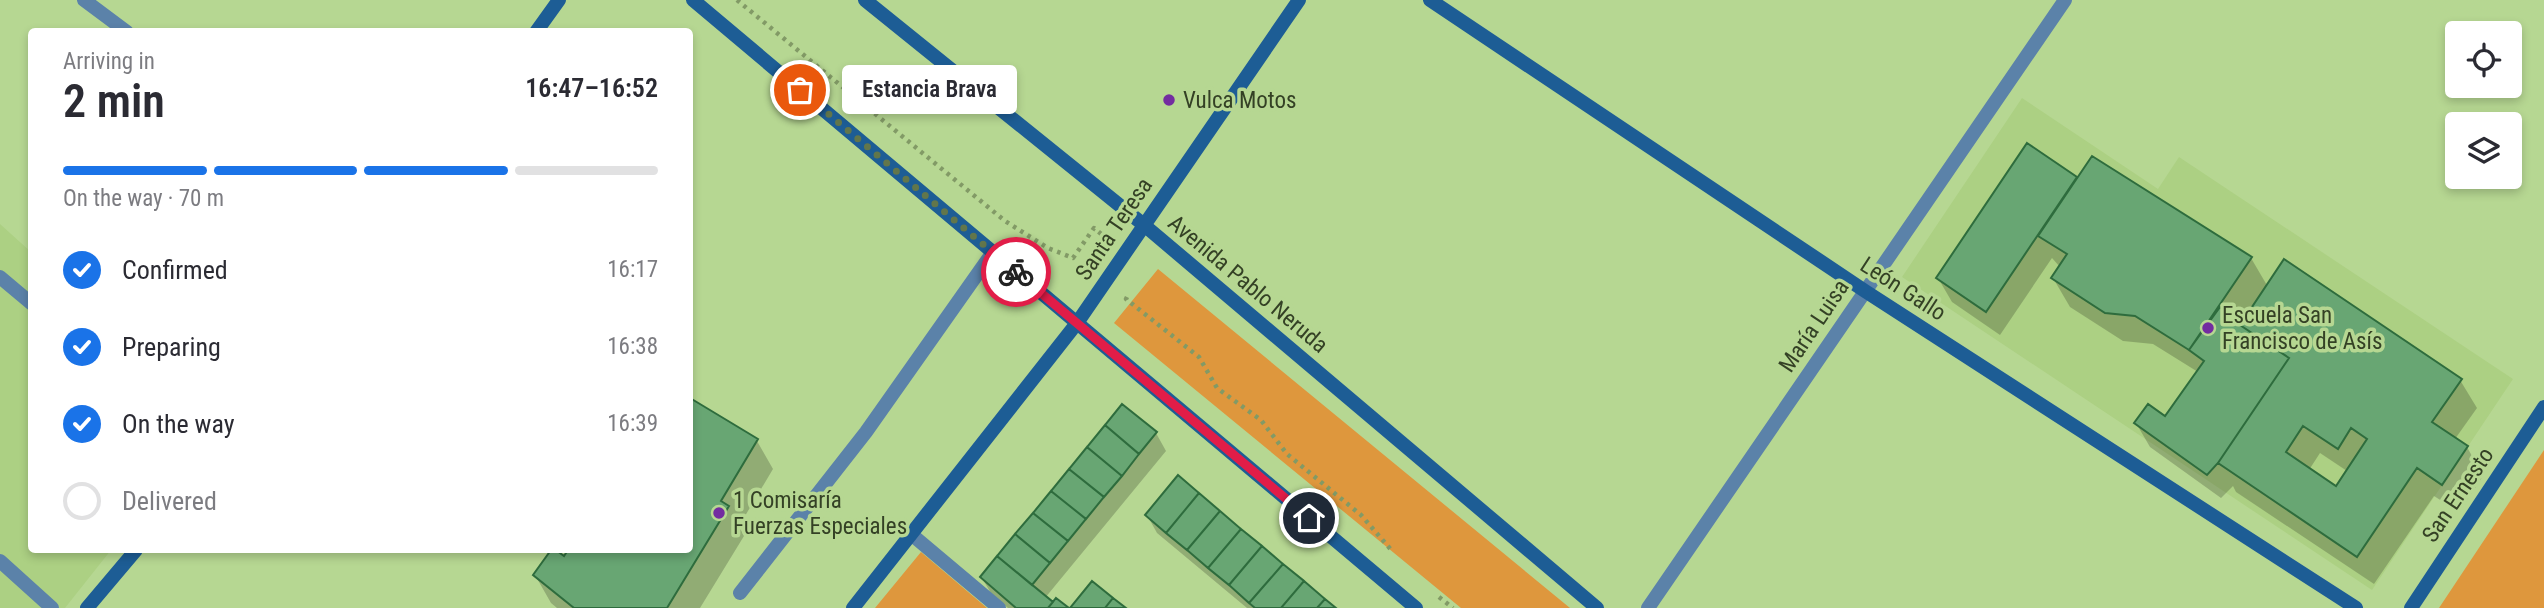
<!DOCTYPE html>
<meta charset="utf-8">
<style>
:root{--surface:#fff;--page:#f7f7f7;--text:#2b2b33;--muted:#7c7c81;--line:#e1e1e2;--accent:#1a73e8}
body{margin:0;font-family:"Roboto Condensed",sans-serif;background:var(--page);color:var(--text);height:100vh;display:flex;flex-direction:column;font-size:26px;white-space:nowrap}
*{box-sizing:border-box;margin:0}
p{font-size:23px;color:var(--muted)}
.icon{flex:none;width:38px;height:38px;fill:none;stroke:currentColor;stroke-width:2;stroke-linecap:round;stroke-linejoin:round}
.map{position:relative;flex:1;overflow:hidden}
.sheet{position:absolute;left:28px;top:28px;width:665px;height:525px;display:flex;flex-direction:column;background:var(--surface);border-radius:7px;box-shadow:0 4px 10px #0003}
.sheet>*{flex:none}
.controls{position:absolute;left:2445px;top:21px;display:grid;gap:14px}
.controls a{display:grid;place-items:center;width:77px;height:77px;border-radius:7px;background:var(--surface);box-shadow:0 4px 10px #0003;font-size:35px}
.pin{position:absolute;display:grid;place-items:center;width:60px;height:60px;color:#fff;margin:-30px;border:4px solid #fff;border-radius:50%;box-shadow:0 2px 7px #0007}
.courier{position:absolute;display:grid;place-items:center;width:70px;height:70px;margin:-35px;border:5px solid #e11d48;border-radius:50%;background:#fff;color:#222;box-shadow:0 2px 9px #0007}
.bubble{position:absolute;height:49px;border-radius:7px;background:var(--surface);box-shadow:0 4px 10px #0003;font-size:23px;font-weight:600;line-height:49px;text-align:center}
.head em{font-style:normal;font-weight:600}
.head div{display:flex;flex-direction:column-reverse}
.head{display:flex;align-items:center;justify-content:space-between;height:119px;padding:0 35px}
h1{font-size:46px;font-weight:600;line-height:52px}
.bar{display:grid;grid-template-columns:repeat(4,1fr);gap:10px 7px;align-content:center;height:84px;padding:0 35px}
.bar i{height:9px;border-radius:5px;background:var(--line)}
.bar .active{background:var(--accent)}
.bar p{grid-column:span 4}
ol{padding:0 35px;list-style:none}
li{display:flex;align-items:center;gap:21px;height:77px}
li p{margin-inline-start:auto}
li .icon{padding:7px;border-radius:50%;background:var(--accent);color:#fff;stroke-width:4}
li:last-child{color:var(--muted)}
li i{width:38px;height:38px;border:4px solid var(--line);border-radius:50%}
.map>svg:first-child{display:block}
.built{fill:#acd083}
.green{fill:#de973d}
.shadow{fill:#0003;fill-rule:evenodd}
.building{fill:#68a673;stroke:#2e6c3d;stroke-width:2;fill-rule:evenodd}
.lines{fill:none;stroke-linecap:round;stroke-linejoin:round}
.path{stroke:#829a66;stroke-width:4.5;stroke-dasharray:3.5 5;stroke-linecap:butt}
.lane{stroke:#5b82a9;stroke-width:14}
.street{stroke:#5b82a9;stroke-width:14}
.secondary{stroke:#1d5d95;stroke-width:14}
.done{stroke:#62764b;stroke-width:7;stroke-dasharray:0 12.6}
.route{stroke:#e11d48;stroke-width:9}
.poi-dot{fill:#732ca0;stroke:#b6d792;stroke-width:2.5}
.labels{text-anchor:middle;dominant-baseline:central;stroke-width:7;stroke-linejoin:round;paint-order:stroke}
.poi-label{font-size:23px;fill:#344125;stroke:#b6d792;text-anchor:start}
.street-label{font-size:23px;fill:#344125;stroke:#b6d792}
</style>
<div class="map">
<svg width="2544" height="608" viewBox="0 0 2544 608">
<rect width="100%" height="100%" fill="#b6d792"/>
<path class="built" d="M 2022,98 L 2158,189 L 2179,157 L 2513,379 L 2372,590 L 1902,277 Z
M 0,224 L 31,252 L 32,550 L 111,550 L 65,608 L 0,608 Z"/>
<path class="green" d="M 1158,269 L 1570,608 L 1461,608 L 1114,323 Z
M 2544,450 L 2544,608 L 2439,608 Z
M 921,552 L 987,608 L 875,608 Z"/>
<path class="shadow" d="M 2027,146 L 2077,181 L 2251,258 L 2268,287 L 2460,380 L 2477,408 L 2455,439 L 2467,447 L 2483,476 L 2459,512 L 2434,496 L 2374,584 L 2236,492 L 2233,486 L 2221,498 L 2150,447 L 2136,423 L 2165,419 L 2198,372 L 2153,344 L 2123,341 L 2070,307 L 2053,278 L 2060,267 L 2052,258 L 2000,335 L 1952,302 L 1938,278 ZM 2320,453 L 2347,471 L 2336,488 L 2309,470 Z
M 690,400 L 757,441 L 773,469 L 739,526 L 744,536 L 700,608 L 557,608 L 551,603 L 535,575 L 553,550 L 564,559 L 570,550 L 690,550 Z
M 1122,406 L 1156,433 L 1166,451 L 1045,598 L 1053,604 L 1066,608 L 1008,608 L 992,595 L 982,578 Z
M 1147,515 L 1333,608 L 1247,608 L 1157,533 Z"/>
<path class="building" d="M 2027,143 L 2077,177 L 1986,312 L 1936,278 Z
M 2092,156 L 2252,257 L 2189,350 L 2135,316 L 2105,313 L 2051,278 L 2067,254 L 2038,236 Z
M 2284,259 L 2462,379 L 2432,422 L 2468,446 L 2442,485 L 2417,468 L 2357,557 L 2218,463 L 2289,358 L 2240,325 ZM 2303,426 L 2338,449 L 2351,428 L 2367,439 L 2336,486 L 2286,452 Z
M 2220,307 L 2240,325 L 2289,358 L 2218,463 L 2207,475 L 2134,423 L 2148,404 L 2165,416 L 2204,361 L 2189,350 Z
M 690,398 L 758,439 L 721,501 L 729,506 L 667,608 L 574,608 L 533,575 L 551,550 L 556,550 L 564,556 L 568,550 L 690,550 Z
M 1122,404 L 1157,432 L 1139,454 L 1105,425 Z
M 1105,425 L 1139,454 L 1122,476 L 1087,447 Z
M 1087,447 L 1122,476 L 1104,497 L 1069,469 Z
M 1069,469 L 1104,497 L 1086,519 L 1051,491 Z
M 1178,475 L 1199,493 L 1166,533 L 1145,515 Z
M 1051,491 L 1086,519 L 1068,541 L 1033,513 Z
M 1199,493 L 1220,511 L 1187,550 L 1166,533 Z
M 1220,511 L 1241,529 L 1208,568 L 1187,550 Z
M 1033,513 L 1068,541 L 1050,563 L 1015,534 Z
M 1241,529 L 1262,546 L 1229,585 L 1208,568 Z
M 1015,534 L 1050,563 L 1032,585 L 997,556 Z
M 1262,546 L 1283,564 L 1249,603 L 1229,585 Z
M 997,556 L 1053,602 L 1048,608 L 1016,608 L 980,577 Z
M 1283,564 L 1304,581 L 1281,608 L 1255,608 L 1249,603 Z
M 1092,581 L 1113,598 L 1105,608 L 1070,608 Z
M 1304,581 L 1325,599 L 1317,608 L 1281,608 Z
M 1056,598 L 1069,608 L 1048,608 Z
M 1113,598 L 1126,608 L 1105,608 Z
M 1325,599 L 1336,608 L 1317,608 Z"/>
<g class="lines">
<path class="path" d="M 737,0 L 1005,221 L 1048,248 L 1073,258 L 1094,228 L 1105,237
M 1127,297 L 1126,299 L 1199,357 L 1217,388 L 1261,420 L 1287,454 L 1361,515 L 1393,552
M 1439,597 L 1453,608"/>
<path class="lane" d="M 0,277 L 32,304
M 0,561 L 52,608
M 740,593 L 866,432 L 993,252"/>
<path class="street" d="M 84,0 L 127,32
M 911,534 L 999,608
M 1648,608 L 2065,0"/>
<path class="secondary" d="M 693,0 L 1416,608
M 865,0 L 1144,225 L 1597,608
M 1430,0 L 1865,291 L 2356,608
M 536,32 L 559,0
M 87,608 L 136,550
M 853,608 L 1077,323 L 1299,0
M 2411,608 L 2544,407"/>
</g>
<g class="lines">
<path class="done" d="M 800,90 L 1016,272"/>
<path class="route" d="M 1016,272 L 1309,518"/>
</g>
<g class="poi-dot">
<circle cx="1169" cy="100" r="7"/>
<circle cx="2208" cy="328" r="7"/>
<circle cx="719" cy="513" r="7"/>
</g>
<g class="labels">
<g class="poi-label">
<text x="1183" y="100">Vulca Motos</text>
<text x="2222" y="315">Escuela San<tspan x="2222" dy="26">Francisco de Asís</tspan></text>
<text x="733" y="500">1 Comisaría<tspan x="733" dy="26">Fuerzas Especiales</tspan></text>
</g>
<g class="street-label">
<text transform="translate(1114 229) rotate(-56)">Santa Teresa</text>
<text transform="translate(1248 284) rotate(40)">Avenida Pablo Neruda</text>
<text transform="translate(1903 289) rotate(33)">León Gallo</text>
<text transform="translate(1814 326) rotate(-56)">María Luisa</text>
<text transform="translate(2458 495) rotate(-56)">San Ernesto</text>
</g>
</g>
</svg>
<div class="controls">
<a><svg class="icon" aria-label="locate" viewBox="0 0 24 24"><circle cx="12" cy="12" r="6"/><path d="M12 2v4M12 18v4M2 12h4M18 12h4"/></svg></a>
<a><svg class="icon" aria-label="layers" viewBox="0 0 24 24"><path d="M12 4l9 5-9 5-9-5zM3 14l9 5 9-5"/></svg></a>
</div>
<div class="pin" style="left:800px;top:90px;background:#ea580c"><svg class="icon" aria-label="bag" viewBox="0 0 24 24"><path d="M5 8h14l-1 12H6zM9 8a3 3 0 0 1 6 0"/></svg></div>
<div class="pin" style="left:1309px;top:518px;background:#1f2937"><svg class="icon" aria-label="home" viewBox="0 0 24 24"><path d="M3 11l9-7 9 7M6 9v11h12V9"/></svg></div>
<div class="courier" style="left:1016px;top:272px"><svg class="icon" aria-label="bike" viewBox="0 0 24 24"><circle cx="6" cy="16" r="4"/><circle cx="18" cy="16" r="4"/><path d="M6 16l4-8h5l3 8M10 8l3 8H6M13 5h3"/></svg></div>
<div class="bubble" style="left:842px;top:65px;width:175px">Estancia Brava</div>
<section class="sheet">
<div class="head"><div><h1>2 min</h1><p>Arriving in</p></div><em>16:47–16:52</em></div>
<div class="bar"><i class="active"></i><i class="active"></i><i class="active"></i><i></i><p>On the way · 70 m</p></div>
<ol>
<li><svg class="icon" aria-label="check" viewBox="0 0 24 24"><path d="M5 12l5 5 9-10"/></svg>Confirmed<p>16:17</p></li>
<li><svg class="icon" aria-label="check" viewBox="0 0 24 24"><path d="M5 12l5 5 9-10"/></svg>Preparing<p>16:38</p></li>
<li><svg class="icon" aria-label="check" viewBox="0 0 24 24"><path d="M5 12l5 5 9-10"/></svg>On the way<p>16:39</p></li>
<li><i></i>Delivered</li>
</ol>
</section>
</div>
